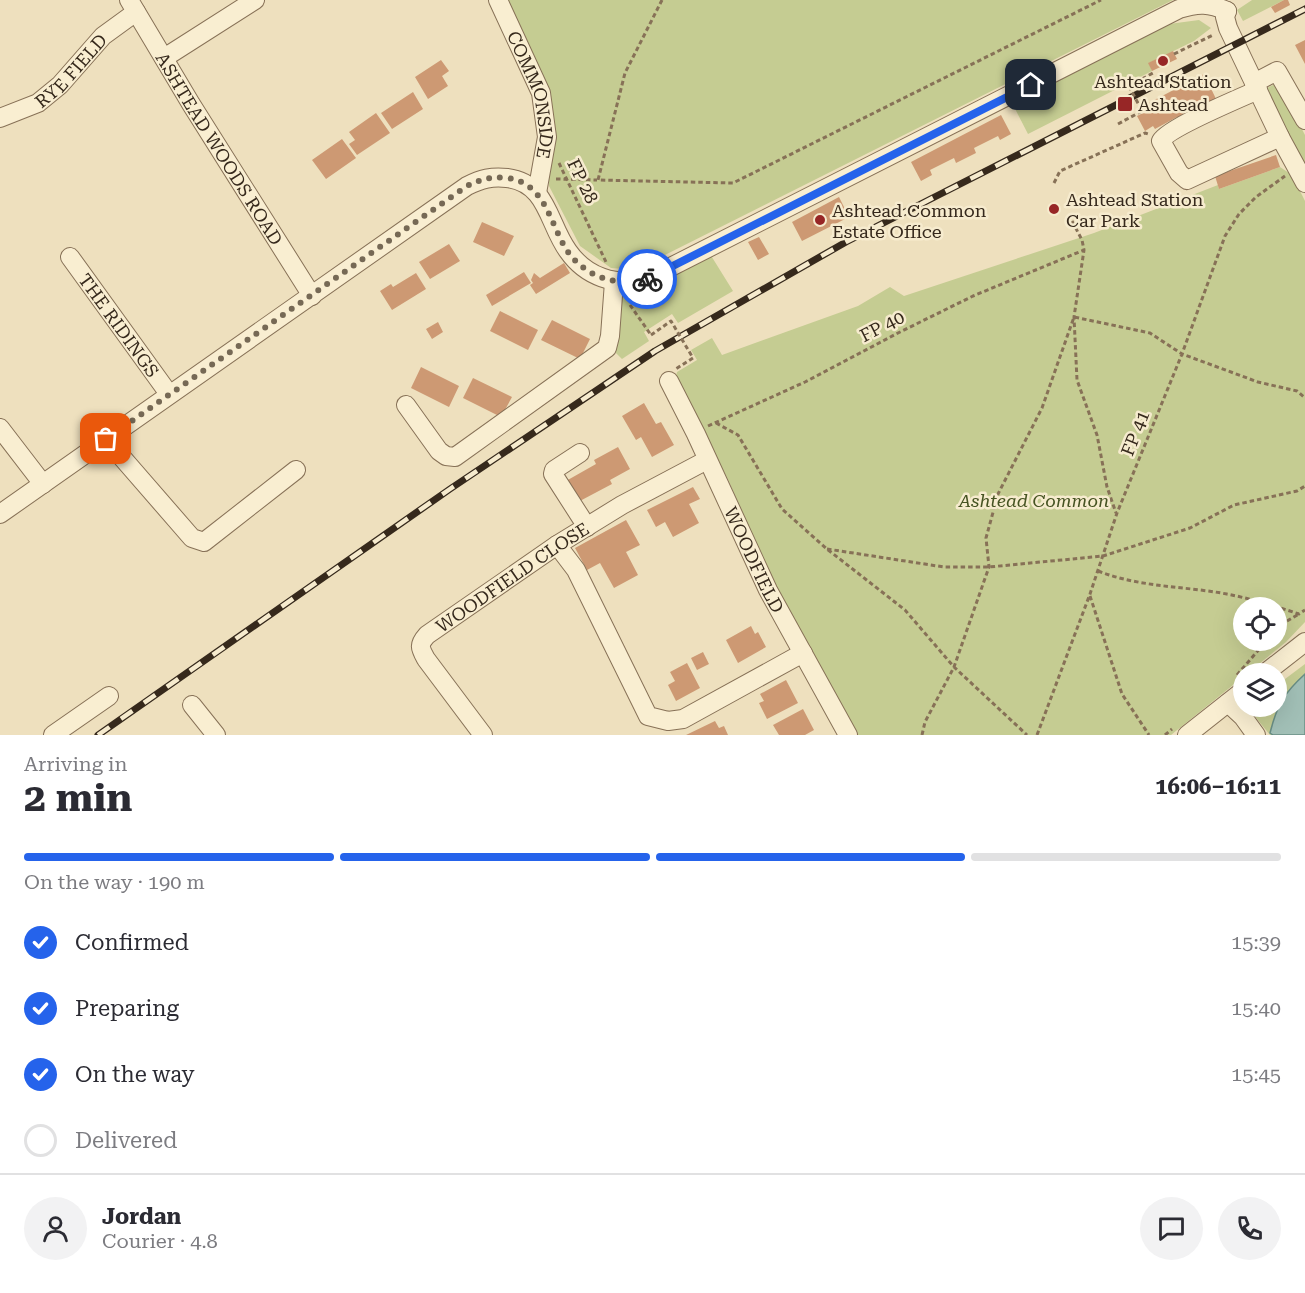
<!DOCTYPE html>
<meta charset="utf-8">
<style>
:root{--surface:#fff;--page:#f2f2f3;--text:#2b2b33;--muted:#7c7c81;--line:#e1e1e2;--accent:#2563eb}
body{margin:0;font-family:"Roboto Serif",serif;background:var(--page);color:var(--text);height:100vh;display:flex;flex-direction:column;font-size:22px;white-space:nowrap}
*{box-sizing:border-box;margin:0}
p{font-size:20px;color:var(--muted)}
.icon{flex:none;width:33px;height:33px;fill:none;stroke:currentColor;stroke-width:2;stroke-linecap:round;stroke-linejoin:round}
.map{position:relative;height:735px;overflow:hidden}
.sheet{display:flex;flex-direction:column;background:var(--surface);flex:1}
.sheet>*{flex:none}
.tools{position:absolute;left:1233px;top:597px;display:grid;gap:12px}
.tools a{display:grid;place-items:center;width:54px;height:54px;border-radius:50%;background:var(--surface);box-shadow:0 6px 24px #0002;font-size:30px}
.pin{position:absolute;display:grid;place-items:center;width:51px;height:51px;color:#fff;margin:-26px;border-radius:12px;box-shadow:0 3px 9px #0006}
.courier{position:absolute;display:grid;place-items:center;width:60px;height:60px;margin:-30px;border:4px solid #2563eb;border-radius:50%;background:#fff;color:#222;box-shadow:0 2px 8px #0007}
.head em{font-style:normal;font-weight:700}
.head div{display:flex;flex-direction:column-reverse}
.head{display:flex;align-items:center;justify-content:space-between;height:102px;padding:0 24px}
h1{font-size:39px;font-weight:700;line-height:45px}
.bar{display:grid;grid-template-columns:repeat(4,1fr);gap:9px 6px;align-content:center;height:72px;padding:0 24px}
.bar i{height:8px;border-radius:4px;background:var(--line)}
.bar .selected{background:var(--accent)}
.bar p{grid-column:span 4}
.line{display:flex;align-items:center;gap:15px;padding:0 24px;border-top:2px solid var(--line)}
.line div{flex:1}
.round{display:grid;place-items:center;flex:none;width:63px;height:63px;border-radius:32px;background:var(--page)}
ol{padding:0 24px;list-style:none}
li{display:flex;align-items:center;gap:18px;height:66px}
li p{margin-inline-start:auto}
li .icon{padding:6px;border-radius:50%;background:var(--accent);color:#fff;stroke-width:4}
li:last-child{color:var(--muted)}
li i{width:33px;height:33px;border:3px solid var(--line);border-radius:50%}
.map>svg:first-child{display:block}
.green{fill:#c5cc92;fill-rule:evenodd}
.water{fill:#a2c0b7;stroke:#698e85;stroke-width:1.5}
.building{fill:#cd9973}
.lines{fill:none;stroke-linecap:round;stroke-linejoin:round}
.minor-casing{stroke:#877157;stroke-width:20}
.path{stroke:#877157;stroke-width:3;stroke-dasharray:4.5 3;stroke-linecap:butt}
.minor{stroke:#f9eed1;stroke-width:18}
.rail-casing{stroke:#36291c;stroke-width:7}
.rail{stroke:#f6ebce;stroke-width:4.5;stroke-dasharray:14;stroke-linecap:butt}
.path-bridge{stroke:#877157;stroke-width:3;stroke-dasharray:4.5 3;stroke-linecap:butt}
.done{stroke:#766955;stroke-width:6;stroke-dasharray:0 10.8}
.route{stroke:#2563eb;stroke-width:8}
.poi-dot{fill:#972626;stroke:#f6ebce;stroke-width:2}
.labels{text-anchor:middle;dominant-baseline:central;stroke-width:5;stroke-linejoin:round;paint-order:stroke}
.street-label{font-size:18px;fill:#36291c;stroke:#f6ebce}
.poi-label{font-size:18px;fill:#36291c;stroke:#f6ebce;text-anchor:start}
.park-label{font-size:18px;font-style:italic;fill:#465322;stroke:#f6ebce}
</style>
<div class="map">
<svg width="1305" height="735" viewBox="0 0 1305 735">
<rect width="100%" height="100%" fill="#eee0be"/>
<path class="green" d="M 507,0 L 1173,0 L 635,270 L 611,268 L 580,246 L 549,186 L 549,172 L 553,159 L 554,128 Z
M 1252,0 L 1284,0 L 1243,21 L 1237,10 Z
M 1199,20 L 1211,28 L 1194,41 L 1149,63 L 1152,71 L 1028,134 L 1011,101 L 1169,24 Z
M 1273,85 L 1279,86 L 1305,135 L 1305,171 L 1266,93 L 1267,88 Z
M 1280,167 L 1292,175 L 1305,201 L 1305,622 L 1286,642 L 1248,673 L 1244,674 L 1243,677 L 1171,735 L 858,735 L 764,566 L 730,484 L 676,376 L 677,372 L 697,360 L 691,350 L 712,338 L 722,355 L 858,306 L 890,287 L 904,296 L 1094,233 L 1218,185 L 1219,189 ZM 1244,608 L 1276,608 L 1276,640 L 1244,640 Z
M 710,254 L 733,291 L 678,323 L 672,314 L 644,332 L 649,341 L 622,359 L 611,348 L 618,295 L 630,285 Z
M 1305,664 L 1305,735 L 1270,735 L 1252,713 L 1253,707 L 1276,706 L 1277,685 Z"/>
<path class="water" d="M 1305,674 L 1305,735 L 1273,735 L 1270,733 C 1277,705 1284,693 1305,674 Z"/>
<path class="building" d="M 1284,0 L 1288,0 L 1290,5 L 1275,13 L 1271,7 Z
M 1305,40 L 1305,64 L 1295,45 Z
M 1173,51 L 1177,59 L 1152,71 L 1148,63 Z
M 441,60 L 449,71 L 442,76 L 448,86 L 428,99 L 415,77 Z
M 1204,74 L 1217,101 L 1179,121 L 1177,117 L 1155,129 L 1153,126 L 1145,131 L 1137,116 L 1145,112 L 1143,106 Z
M 413,92 L 423,109 L 392,129 L 381,113 Z
M 376,113 L 390,133 L 357,155 L 349,144 L 355,140 L 349,132 Z
M 1001,115 L 1011,134 L 1000,140 L 998,136 L 974,148 L 976,153 L 956,163 L 954,158 L 930,170 L 932,175 L 921,181 L 911,162 Z
M 342,139 L 356,158 L 326,179 L 312,160 Z
M 1276,155 L 1280,167 L 1219,189 L 1215,176 Z
M 839,197 L 849,217 L 802,241 L 792,222 Z
M 482,222 L 514,236 L 504,256 L 473,242 Z
M 759,237 L 769,254 L 758,260 L 748,242 Z
M 449,244 L 460,261 L 430,279 L 419,262 Z
M 564,263 L 570,273 L 536,294 L 530,285 L 533,283 L 531,280 L 534,273 L 540,278 Z
M 524,272 L 531,283 L 492,306 L 486,295 Z
M 416,273 L 426,289 L 392,310 L 380,291 L 391,284 L 393,287 Z
M 500,311 L 538,330 L 528,350 L 490,331 Z
M 552,320 L 590,339 L 580,359 L 541,340 Z
M 438,322 L 443,332 L 432,339 L 426,329 Z
M 421,367 L 459,386 L 449,407 L 411,388 Z
M 473,378 L 512,397 L 501,417 L 463,398 Z
M 644,403 L 656,424 L 661,422 L 674,445 L 652,457 L 641,437 L 636,440 L 622,416 Z
M 618,447 L 630,469 L 610,480 L 612,484 L 578,502 L 566,481 L 596,464 L 594,460 Z
M 693,487 L 700,499 L 689,504 L 699,523 L 673,537 L 665,522 L 656,527 L 647,510 Z
M 626,520 L 640,545 L 626,552 L 638,575 L 614,588 L 600,563 L 587,570 L 575,548 Z
M 751,626 L 755,634 L 758,632 L 766,647 L 738,663 L 726,640 Z
M 703,652 L 709,664 L 697,670 L 691,658 Z
M 687,663 L 700,688 L 676,701 L 668,685 L 675,681 L 670,672 Z
M 786,680 L 798,703 L 767,719 L 759,703 L 764,701 L 760,694 Z
M 803,709 L 814,730 L 805,735 L 779,735 L 773,725 Z
M 715,721 L 719,728 L 724,726 L 728,735 L 686,735 Z"/>
<g class="lines">
<defs>
<g id="minor">
<path id="s1" d="M 129,0 L 191,104 L 312,296"/>
<path id="s2" d="M 498,0 L 541,93 L 547,137 L 537,193"/>
<path d="M 1227,11 L 1225,17 L 1228,28 L 1280,137 L 1305,183"/>
<path d="M 164,58 L 255,0"/>
<path d="M 1254,83 L 1277,71 L 1305,120"/>
<path d="M 1258,90 C 1240,98 1168,128 1161,141 L 1179,173 L 1187,180 L 1280,137"/>
<path id="s3" d="M 0,118 L 38,103 L 60,85 L 103,36 L 136,12"/>
<path id="s4" d="M 70,257 L 169,394"/>
<path id="s5" d="M 669,381 L 696,434 L 768,590 L 848,735"/>
<path d="M 406,405 L 439,451 L 446,456 L 455,457 L 607,348 L 610,336 L 614,282"/>
<path d="M 0,428 L 43,484"/>
<path d="M 106,439 L 192,538 L 204,542 L 296,470"/>
<path d="M 580,453 L 554,470 L 553,474 L 587,527"/>
<path d="M 0,514 L 467,186 C 481,179 492,176 507,178 C 548,183 548,224 568,251 C 586,277 615,286 645,280 L 1179,9 C 1198,3 1209,3 1227,11"/>
<path d="M 557,545 L 576,570 L 648,716 L 668,721 L 683,719 L 803,653"/>
<path d="M 1264,674 L 1305,642"/>
<path d="M 1228,703 L 1243,717 L 1256,735"/>
<path d="M 192,705 L 216,735"/>
<path d="M 53,735 L 109,696"/>
<path id="s6" d="M 483,735 L 426,659 C 420,648 418,645 427,635 L 557,545 L 622,505 L 707,460"/>
<path d="M 1187,735 L 1244,690"/>
</g>
</defs>
<use href="#minor" class="minor-casing"/>
<path class="path" d="M 662,0 L 625,73 L 598,180 L 733,183 L 1101,0
M 1174,54 L 1213,35
M 1129,86 L 1153,73
M 1118,124 L 1142,111
M 559,163 L 606,262
M 556,179 L 597,180
M 1054,183 L 1060,171 L 1145,133 L 1148,134
M 1072,221 L 1082,240 L 1084,250 L 1074,317 L 1077,380 L 1097,435 L 1107,487 L 1116,513
M 630,305 L 651,335
M 716,423 L 738,435 L 782,509 L 827,549 L 905,610 L 954,667 L 1027,735
M 708,426 L 805,382 L 898,333 L 973,296 L 1084,250
M 827,549 L 944,567 L 989,567 L 1103,556 L 1190,528 L 1234,505 L 1297,491 L 1305,486
M 1098,571 C 1134,585 1170,586 1208,591 C 1239,595 1269,604 1299,614 L 1305,610
M 1090,596 L 1122,694 L 1149,735
M 1276,631 L 1282,624 L 1299,614
M 1237,675 L 1267,640
M 922,735 L 925,722 L 954,667 L 989,567 L 986,538 L 998,494 L 1042,408 L 1074,317 L 1150,333 L 1182,354 L 1258,382 L 1297,391 L 1305,398
M 1037,735 L 1090,594 L 1117,513 L 1182,354 L 1225,236 L 1239,214 L 1256,197 L 1285,176
M 1165,735 L 1172,729"/>
<use href="#minor" class="minor"/>
<defs>
<path id="rail" d="M 98,735 L 450,489 L 655,351 L 846,242 L 1305,9"/>
</defs>
<use href="#rail" class="rail-casing"/>
<use href="#rail" class="rail"/>
<path class="path-bridge" d="M 1129,86 L 1142,111
M 651,335 L 671,321 L 693,358 L 674,370"/>
</g>
<g class="lines">
<path class="done" d="M 106,439 L 467,186 C 481,179 492,176 507,178 C 545,183 549,221 566,249 C 583,276 617,288 647,279"/>
<path class="route" d="M 647,279 L 1031,85"/>
</g>
<g class="poi-dot">
<circle cx="1163" cy="61" r="6"/>
<rect x="1117" y="96" width="16" height="16" rx="3"/>
<circle cx="1054" cy="209" r="6"/>
<circle cx="820" cy="220" r="6"/>
</g>
<g class="labels">
<g class="street-label">
<text stroke="none"><textPath href="#s3" startOffset="87">RYE FIELD</textPath></text>
<text stroke="none"><textPath href="#s2" startOffset="102">COMMONSIDE</textPath></text>
<text stroke="none"><textPath href="#s1" startOffset="174">ASHTEAD WOODS ROAD</textPath></text>
<text transform="translate(583 181) rotate(64)">FP 28</text>
<text stroke="none"><textPath href="#s4" startOffset="84">THE RIDINGS</textPath></text>
<text transform="translate(882 326) rotate(-27)">FP 40</text>
<text transform="translate(1135 433) rotate(-68)">FP 41</text>
<text stroke="none"><textPath href="#s5" startOffset="198">WOODFIELD</textPath></text>
<text stroke="none"><textPath href="#s6" startOffset="225">WOODFIELD CLOSE</textPath></text>
</g>
<g class="poi-label">
<text x="1163" y="81" text-anchor="middle">Ashtead Station</text>
<text x="1138" y="104">Ashtead</text>
<text x="1066" y="199">Ashtead Station<tspan x="1066" dy="21">Car Park</tspan></text>
<text x="832" y="210">Ashtead Common<tspan x="832" dy="21">Estate Office</tspan></text>
</g>
<g class="park-label">
<text x="1034" y="500">Ashtead Common</text>
</g>
</g>
</svg>
<div class="tools">
<a><svg class="icon" aria-label="locate" viewBox="0 0 24 24"><circle cx="12" cy="12" r="6"/><path d="M12 2v4M12 18v4M2 12h4M18 12h4"/></svg></a>
<a><svg class="icon" aria-label="layers" viewBox="0 0 24 24"><path d="M12 4l9 5-9 5-9-5zM3 14l9 5 9-5"/></svg></a>
</div>
<div class="pin" style="left:106px;top:439px;background:#ea580c"><svg class="icon" aria-label="bag" viewBox="0 0 24 24"><path d="M5 8h14l-1 12H6zM9 8a3 3 0 0 1 6 0"/></svg></div>
<div class="pin" style="left:1031px;top:85px;background:#1f2937"><svg class="icon" aria-label="home" viewBox="0 0 24 24"><path d="M3 11l9-7 9 7M6 9v11h12V9"/></svg></div>
<div class="courier" style="left:647px;top:279px"><svg class="icon" aria-label="bike" viewBox="0 0 24 24"><circle cx="6" cy="16" r="4"/><circle cx="18" cy="16" r="4"/><path d="M6 16l4-8h5l3 8M10 8l3 8H6M13 5h3"/></svg></div>
</div>
<section class="sheet">
<div class="head"><div><h1>2 min</h1><p>Arriving in</p></div><em>16:06–16:11</em></div>
<div class="bar"><i class="selected"></i><i class="selected"></i><i class="selected"></i><i></i><p>On the way · 190 m</p></div>
<ol>
<li><svg class="icon" aria-label="check" viewBox="0 0 24 24"><path d="M5 12l5 5 9-10"/></svg>Confirmed<p>15:39</p></li>
<li><svg class="icon" aria-label="check" viewBox="0 0 24 24"><path d="M5 12l5 5 9-10"/></svg>Preparing<p>15:40</p></li>
<li><svg class="icon" aria-label="check" viewBox="0 0 24 24"><path d="M5 12l5 5 9-10"/></svg>On the way<p>15:45</p></li>
<li><i></i>Delivered</li>
</ol>
<div class="line" style="height:108px"><a class="round"><svg class="icon" aria-label="person" viewBox="0 0 24 24"><circle cx="12" cy="8" r="4"/><path d="M4 21q1-7 8-7t8 7"/></svg></a><div><b>Jordan</b><p>Courier · 4.8</p></div><a class="round"><svg class="icon" aria-label="chat" viewBox="0 0 24 24"><path d="M4 5h16v11H9l-5 4z"/></svg></a><a class="round"><svg class="icon" aria-label="phone" viewBox="0 0 24 24"><path d="M5 4h4l2 5-3 2q2 4 5 5l2-3 5 2v4C11 20 4 13 5 4z"/></svg></a></div>
</section>
